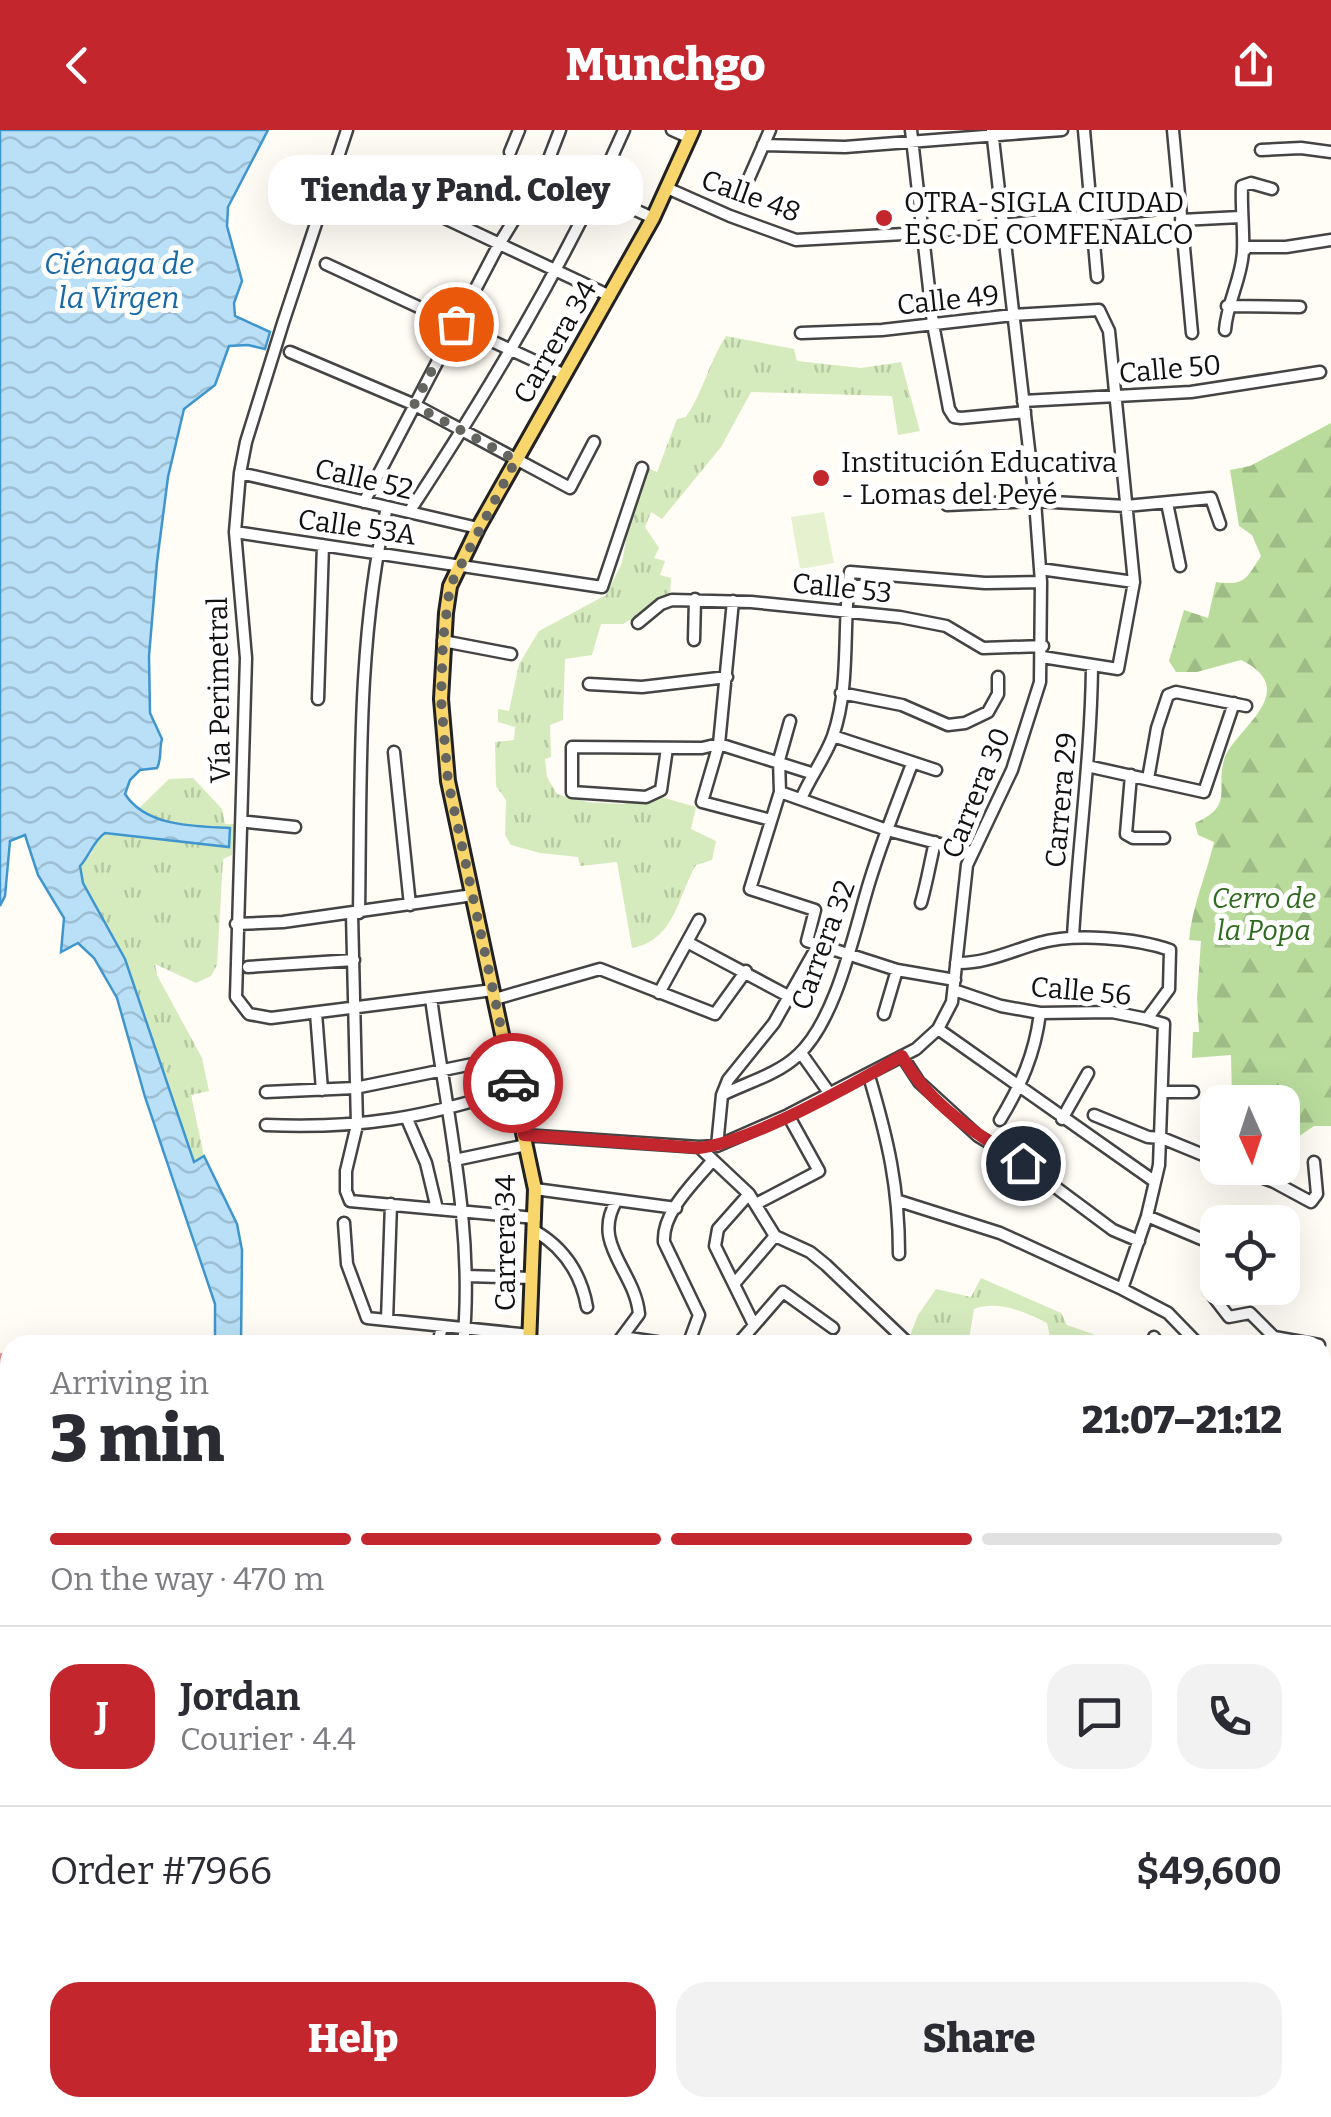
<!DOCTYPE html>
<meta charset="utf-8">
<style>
:root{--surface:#fff;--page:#f2f2f3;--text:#2b2b33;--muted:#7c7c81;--line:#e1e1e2;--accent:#c4262e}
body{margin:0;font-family:Bitter,serif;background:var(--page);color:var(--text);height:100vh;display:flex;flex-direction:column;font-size:38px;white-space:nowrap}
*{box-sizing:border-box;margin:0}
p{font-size:32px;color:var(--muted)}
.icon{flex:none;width:55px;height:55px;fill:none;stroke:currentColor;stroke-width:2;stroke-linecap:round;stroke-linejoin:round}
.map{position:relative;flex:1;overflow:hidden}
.panel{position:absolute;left:0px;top:1205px;width:1332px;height:782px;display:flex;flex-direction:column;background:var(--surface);border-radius:30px 30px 0 0;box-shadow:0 10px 40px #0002}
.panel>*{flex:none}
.needle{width:65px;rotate:177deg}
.controls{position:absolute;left:1200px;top:955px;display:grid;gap:20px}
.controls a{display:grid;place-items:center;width:100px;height:100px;border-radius:20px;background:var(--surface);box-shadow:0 10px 40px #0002;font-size:50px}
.pin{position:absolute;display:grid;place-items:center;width:85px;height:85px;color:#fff;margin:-42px;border:5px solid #fff;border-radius:50%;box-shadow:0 2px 10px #0007}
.courier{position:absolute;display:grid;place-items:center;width:100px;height:100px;margin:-50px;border:8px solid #c4262e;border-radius:50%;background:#fff;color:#222;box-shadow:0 2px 12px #0007}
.bubble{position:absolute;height:70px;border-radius:30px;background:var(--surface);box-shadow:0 10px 40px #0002;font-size:32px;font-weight:800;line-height:70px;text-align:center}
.summary em{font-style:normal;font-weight:800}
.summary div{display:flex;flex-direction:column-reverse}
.summary{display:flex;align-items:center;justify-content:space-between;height:170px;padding:0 50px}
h1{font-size:65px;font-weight:800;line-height:75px}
.bar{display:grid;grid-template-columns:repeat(4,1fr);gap:15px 10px;align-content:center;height:120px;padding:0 50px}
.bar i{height:12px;border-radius:8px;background:var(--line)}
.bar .active{background:var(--accent)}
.bar p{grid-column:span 4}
.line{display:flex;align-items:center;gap:25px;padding:0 50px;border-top:2px solid var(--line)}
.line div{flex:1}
.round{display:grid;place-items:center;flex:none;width:105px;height:105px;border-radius:30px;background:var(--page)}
.primary-button{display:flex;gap:20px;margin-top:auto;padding:20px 50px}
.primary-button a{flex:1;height:115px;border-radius:30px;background:var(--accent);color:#fff;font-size:40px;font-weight:800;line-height:115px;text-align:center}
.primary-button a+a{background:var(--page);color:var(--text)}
header{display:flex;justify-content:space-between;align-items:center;height:130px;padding:0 50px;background:var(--accent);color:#fff;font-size:45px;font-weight:800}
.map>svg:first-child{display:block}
.grass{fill:url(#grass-tufts)}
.forest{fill:url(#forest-firs)}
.pitch{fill:#e6f2cf}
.water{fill:url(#water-waves);stroke:#3f96cf;stroke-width:2.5}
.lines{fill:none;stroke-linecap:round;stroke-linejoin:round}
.taxiway{stroke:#e29292;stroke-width:22}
.runway{stroke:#e29292;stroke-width:58}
.minor-casing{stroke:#444;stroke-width:15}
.major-casing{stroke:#222;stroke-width:18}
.minor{stroke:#fff;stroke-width:10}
.major{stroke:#f9d66b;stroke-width:12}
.done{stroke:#646461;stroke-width:10;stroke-dasharray:0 18}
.route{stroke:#c4262e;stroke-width:12}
.poi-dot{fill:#c4262e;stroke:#fff;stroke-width:4}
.labels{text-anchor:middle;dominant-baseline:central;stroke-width:10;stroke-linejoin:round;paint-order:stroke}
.street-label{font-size:28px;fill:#111;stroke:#fff}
.poi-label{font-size:28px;fill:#111;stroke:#fff;text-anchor:start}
.park-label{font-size:28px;font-style:italic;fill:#2f6b1f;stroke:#fff}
.water-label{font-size:30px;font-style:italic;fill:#1768a6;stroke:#fff}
</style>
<header><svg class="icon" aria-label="back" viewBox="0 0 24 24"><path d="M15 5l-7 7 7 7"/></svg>Munchgo<svg class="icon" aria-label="share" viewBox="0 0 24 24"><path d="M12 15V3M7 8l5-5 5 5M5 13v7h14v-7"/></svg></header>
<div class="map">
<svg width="1331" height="1987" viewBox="0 0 1331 1987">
<defs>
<pattern id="grass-tufts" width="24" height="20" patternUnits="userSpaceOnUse" patternTransform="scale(2.5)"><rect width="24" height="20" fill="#d5ebbd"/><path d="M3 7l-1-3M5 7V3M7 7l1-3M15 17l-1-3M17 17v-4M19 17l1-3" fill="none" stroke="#b6c8a1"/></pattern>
<pattern id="forest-firs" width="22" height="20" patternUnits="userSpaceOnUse" patternTransform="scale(2.5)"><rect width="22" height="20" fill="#b9dc9c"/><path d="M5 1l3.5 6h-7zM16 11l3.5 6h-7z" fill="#9ebc85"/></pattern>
<pattern id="water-waves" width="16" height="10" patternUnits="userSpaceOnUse" patternTransform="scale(2.5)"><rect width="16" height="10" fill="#b9e0f7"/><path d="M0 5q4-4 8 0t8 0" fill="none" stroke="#9ebfd3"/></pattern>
</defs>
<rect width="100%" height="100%" fill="#fffdf5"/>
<path class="grass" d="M 726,206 L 794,219 L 797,231 L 861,238 L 901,232 L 920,301 L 898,305 L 892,266 L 751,262 L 721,317 L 662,389 L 651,382 L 645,397 L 659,418 L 654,428 L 665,431 L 660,445 L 671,448 L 670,465 L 623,494 L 601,494 L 592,525 L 565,529 L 563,590 L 550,595 L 551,627 L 545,629 L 547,647 L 557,664 L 587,672 L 622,674 L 661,667 L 696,677 L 691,699 L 716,711 L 712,730 L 696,735 C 677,768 675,810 632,818 L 617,732 L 580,736 L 578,727 L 540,723 L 511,715 L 505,705 L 506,670 L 496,656 L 495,612 L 514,610 L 515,597 L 498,592 L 498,579 L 509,581 L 519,534 L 539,501 L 606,465 L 622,433 L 631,381 L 648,338 L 657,342 L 677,289 L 686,287 C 704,260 708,234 726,206 Z
M 193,648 L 222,679 L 225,694 L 235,694 L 232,725 L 223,729 L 217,835 L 211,846 L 196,853 L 155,834 L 157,845 L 202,928 L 209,961 L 191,965 L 204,1026 L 194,1033 L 125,829 L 83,753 L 80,736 L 91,724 L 95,710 L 134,683 L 169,649 Z
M 981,1148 L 1061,1183 L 1067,1195 L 1124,1215 L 1058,1215 L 1051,1211 L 1047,1193 C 1025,1182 998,1170 974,1179 L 968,1215 L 915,1215 L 909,1208 L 918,1185 L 936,1159 L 971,1167 Z"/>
<path class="forest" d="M 1331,293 L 1331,996 L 1314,996 L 1292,1011 L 1283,1009 L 1282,972 L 1219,972 L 1221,968 L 1232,967 L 1231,925 L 1192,928 L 1193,902 L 1199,902 L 1197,868 L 1201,811 L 1189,810 C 1192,776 1206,746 1214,712 L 1198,705 L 1195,693 C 1236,675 1214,658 1225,627 C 1236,599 1303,560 1241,530 L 1197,542 L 1176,542 L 1169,531 L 1184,480 L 1208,488 L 1216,452 C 1245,456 1246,449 1261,426 L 1252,405 L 1239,396 L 1230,340 L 1250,336 Z"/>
<path class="pitch" d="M 824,382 L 834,433 L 800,439 L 791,387 Z"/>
<path class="water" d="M 0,0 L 268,0 L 228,77 L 227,96 L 242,151 L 234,173 L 235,186 L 270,202 L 265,219 L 248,215 L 229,216 L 215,255 L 184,279 L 168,347 L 157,432 L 149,526 L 150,583 L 162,609 C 159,619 162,629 157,638 L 140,640 L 130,650 L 125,664 C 146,697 195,696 230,698 L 229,717 L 105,703 C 93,711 90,725 80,736 L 83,753 L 125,829 L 194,1032 L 204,1026 L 237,1094 L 242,1120 L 241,1215 L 215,1215 L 215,1174 L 145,967 L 117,868 L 94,828 L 78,813 L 61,822 L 64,788 L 38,745 L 25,705 L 10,711 L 5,766 L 0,776 Z"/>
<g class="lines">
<path class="taxiway" d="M 0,1235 L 10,1232
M 0,1365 L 10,1375"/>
<path class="runway" d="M 127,1978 L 127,1987"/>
<defs>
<path id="minor" d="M 347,0 L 283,193 L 246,312 L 240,343 L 235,402 L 246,528 L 236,867 L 249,884 L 271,888 L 493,860
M 672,0 L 690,8
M 911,0 L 933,194 L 949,279 L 954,287 L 961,288 L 1025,282
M 1084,0 L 1097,147
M 1173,0 L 1192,203
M 763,15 L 845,17 L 1062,0
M 1261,20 L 1301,18 L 1331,22
M 510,22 L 519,0
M 545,39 L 653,88
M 749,48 L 770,0
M 667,58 L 730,86 L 796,110 L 922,103 L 1180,77
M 383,59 L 610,166
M 1181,90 L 1240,87
M 1243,122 L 1248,117 L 1286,117 L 1331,110
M 326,134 L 565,245
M 1227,176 L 1300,177
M 1225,200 C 1227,172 1242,148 1243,121 C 1244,100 1241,78 1242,56 L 1251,53 L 1272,59
M 801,203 L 882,200 L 1013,185 L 1099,180 L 1109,201 L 1134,452 L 1118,539 L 1042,527
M 290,222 L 415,275 L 570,358 L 594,312
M 1023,271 L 1191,262 L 1320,242
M 240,343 L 478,398
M 364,372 L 498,116 L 545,39 L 560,0
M 1167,373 L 1180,436
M 947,375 L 1035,371 L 1126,376 L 1211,368 L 1220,394
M 409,382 C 489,260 565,134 624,0
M 235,402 L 602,457 L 642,338
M 1040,439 L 1134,452
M 733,471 L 719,614 L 702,672 L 771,690
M 638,493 L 661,474 L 672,470 L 751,472 L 900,487 L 946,496 L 983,518 L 1043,516
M 694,510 L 695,469
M 443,511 L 511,524
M 589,554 L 642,557 L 727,547
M 841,563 L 902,575 L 948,595 L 965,593 L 988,582 L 998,564 L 998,547
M 318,569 L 323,415
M 790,591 L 779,630 L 780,662 L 750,759 L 815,780 L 807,811 L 897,840 L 955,850
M 833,606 L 936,640
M 667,618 L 661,660 L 646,667 L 572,662 L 572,617 L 702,618 L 719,614 L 811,643
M 394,622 L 410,775
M 1087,636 L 1204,662 L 1234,573
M 1131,645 L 1126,704 L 1133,708 L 1164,708
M 1148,649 L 1157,598 L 1168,565 L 1176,562 L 1246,576
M 780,662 L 887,700 L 971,722
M 801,669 C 810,647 825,628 833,606 C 851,554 842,495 850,442 L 985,453 L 1041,452
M 248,692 L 295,697
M 921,773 C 927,752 930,733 935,712
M 359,783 C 361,648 357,509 387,377
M 352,784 L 357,995 L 346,1041 L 346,1061 L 350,1071 L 535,1088
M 236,794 L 283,792 L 473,765
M 1073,807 C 1078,717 1091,627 1092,537
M 687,812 L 790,867
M 956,833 C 985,834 1011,821 1039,813 C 1074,803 1136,808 1170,820 L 1169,859 L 1147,889 L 1164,894 L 1159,1035 L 1147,1086 L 1122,1159
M 248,837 L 354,830
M 954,860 L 1001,876 L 1040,883 L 1112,882 L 1147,889
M 659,863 L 699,790
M 431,868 C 446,983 475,1099 463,1215
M 495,869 L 600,839 L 715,884 L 746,841
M 316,883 L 322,960
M 884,884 L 897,840
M 938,899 L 1154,1051
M 801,923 L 830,964
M 902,926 L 919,952 L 978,1006 L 1023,1033 L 1113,1100 L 1139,1111
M 869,946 C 888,1010 899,1057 899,1124
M 266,962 L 355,958 L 507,927
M 1163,962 L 1193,962
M 722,965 C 746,953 778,944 797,926 C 837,890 854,801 870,750 C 882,711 897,673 912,634
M 1094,985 L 1148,1007 L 1162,1008 L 1218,1031
M 407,989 L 426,1033 L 437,1079
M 1062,989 L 1088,943
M 1000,990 C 1021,955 1035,924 1040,883
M 266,995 C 359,999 426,988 514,958
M 524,1005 L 699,1017 L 717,1016 L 788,985 L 916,919 L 938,899 L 952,872 L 967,735 L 1012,640 L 1040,552 L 1041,452 L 1035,371 L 992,0
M 717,1016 L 722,965 L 728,950 L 774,893 L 818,815
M 699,1017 L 749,1064 L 775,1106 L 810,1122 L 826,1135 L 910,1215
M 455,1030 L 526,1015
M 1236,1038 L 1274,1052 L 1311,1072 L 1317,1064 L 1314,1032
M 535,1059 L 676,1078
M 749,1064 L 718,1099 L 715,1116 L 754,1195
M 899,1071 L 1000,1103 L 1122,1159 L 1168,1183 L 1199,1215
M 756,1074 L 819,1041 L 788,985
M 1147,1086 L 1218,1116
M 344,1093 L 347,1134 L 367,1188 L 530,1205
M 535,1101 C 564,1118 581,1143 587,1177
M 466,1146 L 532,1148
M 734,1154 L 775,1106
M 1209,1161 L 1229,1187 L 1250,1183 L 1274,1207 L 1319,1215
M 387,1190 L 391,1074
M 622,1207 L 677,1215
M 1154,1207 L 1158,1215
M 438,1215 L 442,1196
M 616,1215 L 639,1184 C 635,1140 590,1114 617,1070
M 688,1215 L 699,1185 L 664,1112 C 662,1082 694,1053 712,1031
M 737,1215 L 783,1162 L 833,1198
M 1322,1275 L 1331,1277
M 1322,1402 L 1331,1402
M 1322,1602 L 1331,1602
M 1322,1673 L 1331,1673
M 1322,1739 L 1331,1738
M 1322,1862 L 1327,1863
M 276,1978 L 276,1987
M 329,1978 L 360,1987
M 596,1978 L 626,1987
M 802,1978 L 832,1981 L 854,1978
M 967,1978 L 967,1987
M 1053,1978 L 1054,1987
M 1089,1978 L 1089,1987
M 1144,1978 L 1144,1987
M 1198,1978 L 1198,1987
M 1251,1978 L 1251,1987
M 1304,1978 L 1331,1980
M 383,1987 L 383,1978
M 657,1987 L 661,1978
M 748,1987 L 752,1978
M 885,1987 L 949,1978"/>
<path id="major" d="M 529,1215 L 535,1059 L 448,651 L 441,569 L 446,483 L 450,456 L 478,398 L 653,88 L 693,0
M 445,1987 L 446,1978"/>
</defs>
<use href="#minor" class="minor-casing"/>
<use href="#major" class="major-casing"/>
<use href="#minor" class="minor"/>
<use href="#major" class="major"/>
</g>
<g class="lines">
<path class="done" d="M 456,194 L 414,275 L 516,330 L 450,456 L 443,510 L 441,569 L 448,651 L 513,953"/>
<path class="route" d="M 513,953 L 524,1005 L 699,1018 C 749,1013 856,953 902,926 C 927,973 979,1006 1023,1033"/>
</g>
<g class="poi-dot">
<circle cx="884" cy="88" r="10"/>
<circle cx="821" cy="348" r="10"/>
</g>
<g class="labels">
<g class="street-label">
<text transform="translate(751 66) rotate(20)">Calle 48</text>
<text transform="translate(948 170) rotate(-6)">Calle 49</text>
<text transform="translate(555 212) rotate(-60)">Carrera 34</text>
<text transform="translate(1170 239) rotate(-5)">Calle 50</text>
<text transform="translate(364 349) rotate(13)">Calle 52</text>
<text transform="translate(357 397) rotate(8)">Calle 53A</text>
<text transform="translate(842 458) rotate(6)">Calle 53</text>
<text transform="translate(219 560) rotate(-91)">Vía Perimetral</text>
<text transform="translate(976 663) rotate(-68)">Carrera 30</text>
<text transform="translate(1061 670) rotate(-85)">Carrera 29</text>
<text transform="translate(823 815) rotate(-70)">Carrera 32</text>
<text transform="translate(1081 861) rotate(5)">Calle 56</text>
<text transform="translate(505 1113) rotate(-90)">Carrera 34</text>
</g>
<g class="poi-label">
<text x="904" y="72">OTRA-SIGLA CIUDAD<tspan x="904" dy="32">ESC DE COMFENALCO</tspan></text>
<text x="841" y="332">Institución Educativa<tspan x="841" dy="32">- Lomas del Peyé</tspan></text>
</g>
<g class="park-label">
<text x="1264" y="768">Cerro de<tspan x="1264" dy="32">la Popa</tspan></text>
</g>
<g class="water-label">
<text x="119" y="134">Ciénaga de<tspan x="119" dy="34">la Virgen</tspan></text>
</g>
</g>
</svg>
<div class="controls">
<a><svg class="needle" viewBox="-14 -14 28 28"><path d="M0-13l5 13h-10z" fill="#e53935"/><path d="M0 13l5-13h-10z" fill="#7c7c81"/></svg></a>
<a><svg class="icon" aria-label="locate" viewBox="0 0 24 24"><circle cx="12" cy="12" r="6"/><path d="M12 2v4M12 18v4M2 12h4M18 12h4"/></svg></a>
</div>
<div class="pin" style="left:456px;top:194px;background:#ea580c"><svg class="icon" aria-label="bag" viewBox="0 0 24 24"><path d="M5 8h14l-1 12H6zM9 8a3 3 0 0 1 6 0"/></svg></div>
<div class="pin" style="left:1023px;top:1033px;background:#1f2937"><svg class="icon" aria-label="home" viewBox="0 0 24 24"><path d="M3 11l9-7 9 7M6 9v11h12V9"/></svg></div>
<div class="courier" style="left:513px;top:953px"><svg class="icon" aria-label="car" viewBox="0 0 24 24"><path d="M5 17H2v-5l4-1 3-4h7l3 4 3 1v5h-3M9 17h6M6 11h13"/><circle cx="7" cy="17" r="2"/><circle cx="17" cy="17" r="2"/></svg></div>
<div class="bubble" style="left:268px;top:25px;width:375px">Tienda y Pand. Coley</div>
<section class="panel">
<div class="summary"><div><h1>3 min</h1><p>Arriving in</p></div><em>21:07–21:12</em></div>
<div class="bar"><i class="active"></i><i class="active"></i><i class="active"></i><i></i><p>On the way · 470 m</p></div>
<div class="line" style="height:180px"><b class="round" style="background:var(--accent);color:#fff">J</b><div><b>Jordan</b><p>Courier · 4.4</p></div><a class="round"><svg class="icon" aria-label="chat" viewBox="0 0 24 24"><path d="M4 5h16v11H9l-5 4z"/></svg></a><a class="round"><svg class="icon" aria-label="phone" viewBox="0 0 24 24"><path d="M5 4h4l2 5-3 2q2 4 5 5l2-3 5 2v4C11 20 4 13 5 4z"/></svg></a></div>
<div class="line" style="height:130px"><div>Order #7966</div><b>$49,600</b></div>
<div class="primary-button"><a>Help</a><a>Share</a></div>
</section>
</div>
